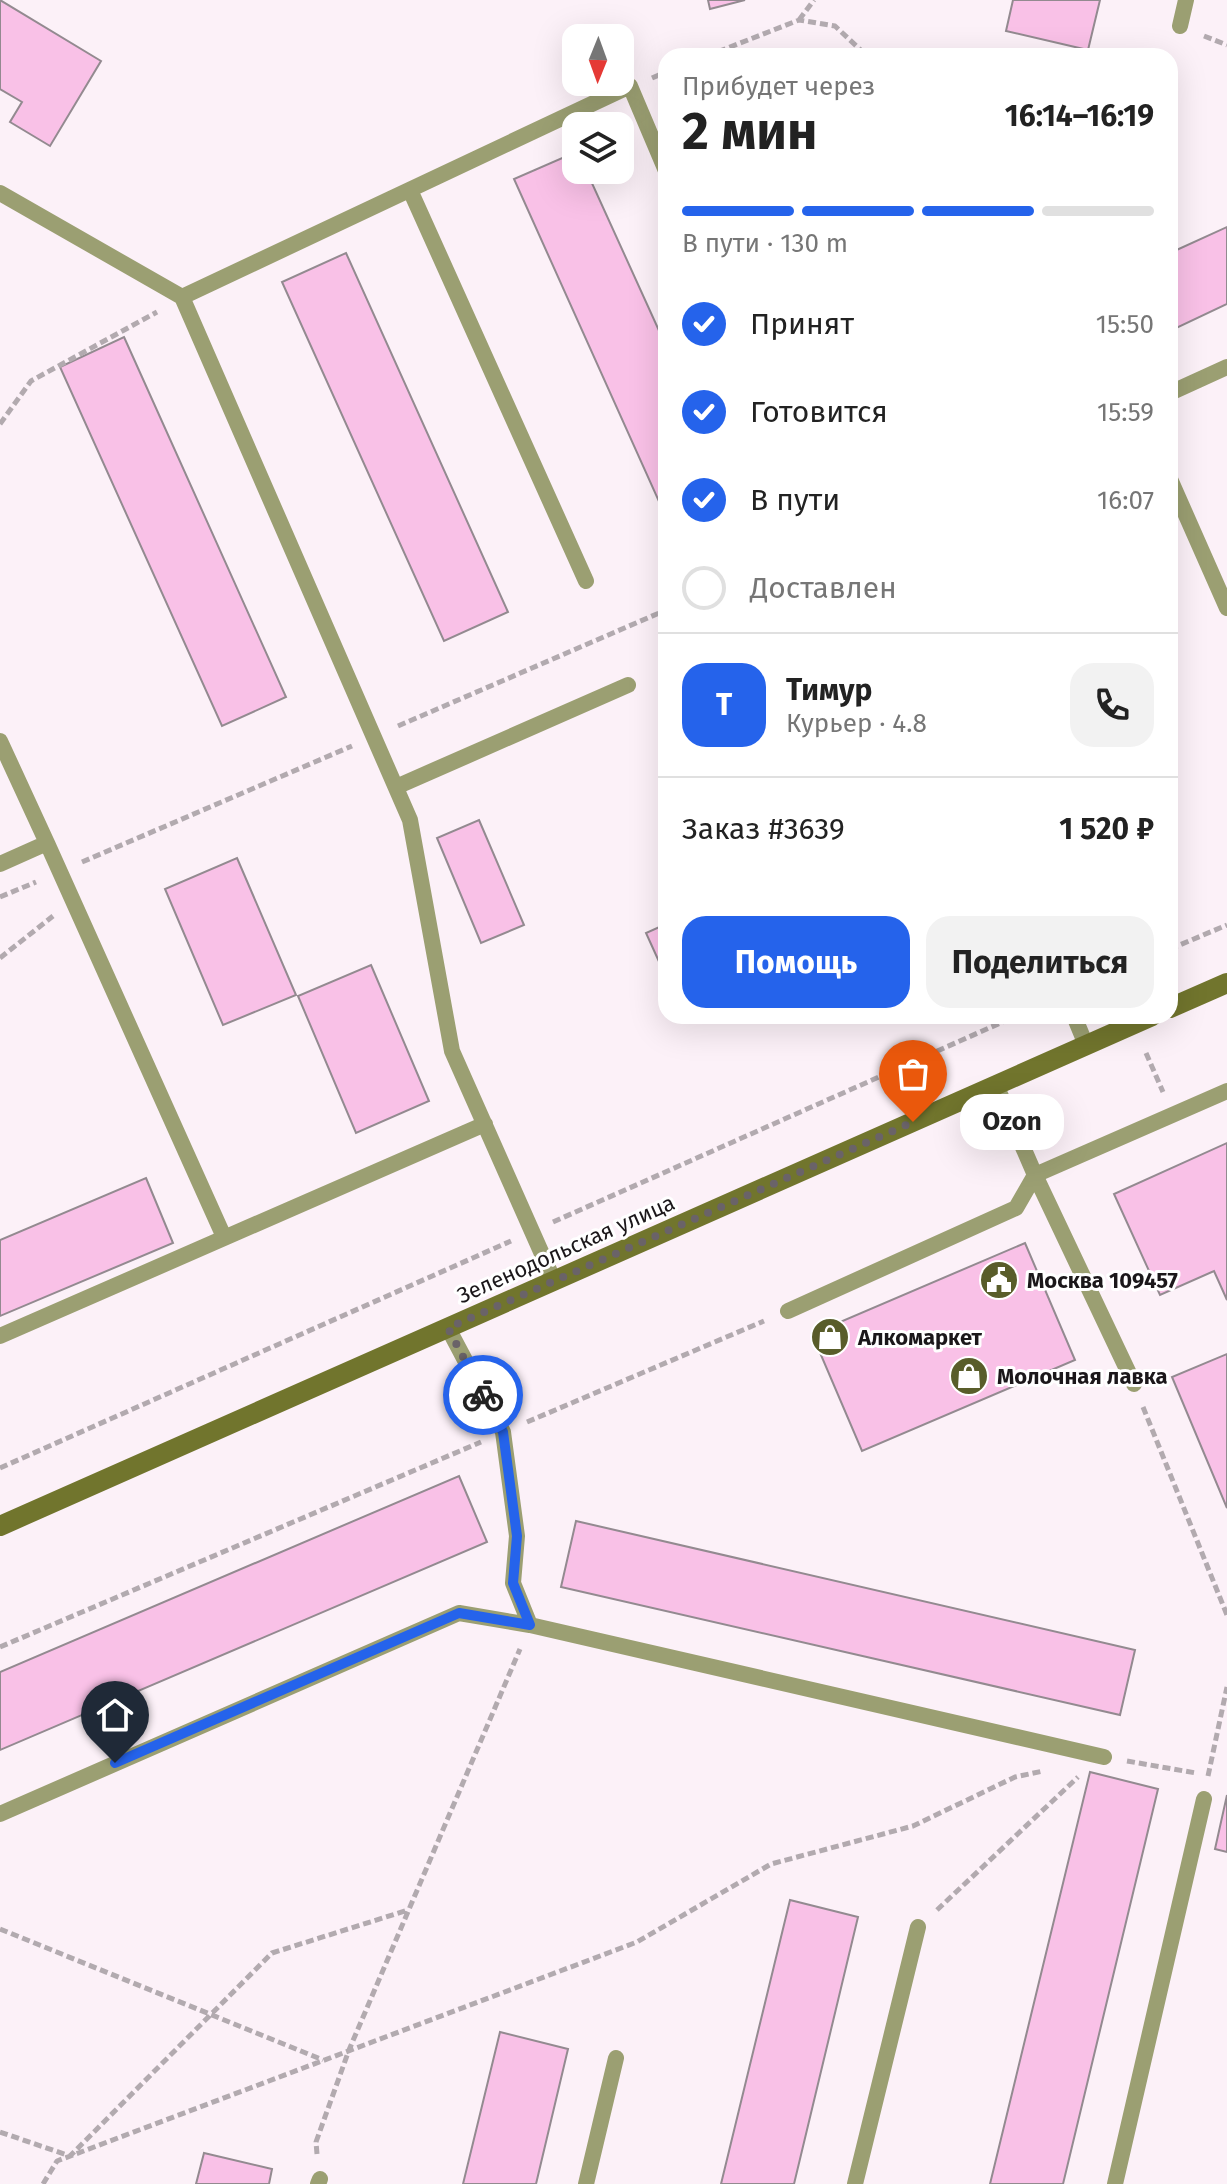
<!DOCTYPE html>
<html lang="ru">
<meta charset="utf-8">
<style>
:root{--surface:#fff;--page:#f2f2f2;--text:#222;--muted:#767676;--line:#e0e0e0;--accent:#2563eb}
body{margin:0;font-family:"Fira Sans",sans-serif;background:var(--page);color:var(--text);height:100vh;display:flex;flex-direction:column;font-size:30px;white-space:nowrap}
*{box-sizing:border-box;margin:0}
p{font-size:26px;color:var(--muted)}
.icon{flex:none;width:44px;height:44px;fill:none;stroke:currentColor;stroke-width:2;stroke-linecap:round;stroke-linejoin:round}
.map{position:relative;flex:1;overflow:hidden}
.drawer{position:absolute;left:658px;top:48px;width:520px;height:976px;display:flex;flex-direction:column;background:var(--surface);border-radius:24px;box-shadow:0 8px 32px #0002}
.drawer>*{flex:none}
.needle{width:52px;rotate:181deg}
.fabs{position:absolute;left:562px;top:24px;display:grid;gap:16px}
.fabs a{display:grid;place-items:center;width:72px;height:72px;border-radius:16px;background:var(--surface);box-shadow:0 8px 32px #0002;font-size:40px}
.pin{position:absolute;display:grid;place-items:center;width:68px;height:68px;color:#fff;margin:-82px -34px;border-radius:50% 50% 50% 0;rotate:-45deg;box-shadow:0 0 8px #0007}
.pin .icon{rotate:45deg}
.courier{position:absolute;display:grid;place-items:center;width:80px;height:80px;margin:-40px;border:6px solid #2563eb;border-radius:50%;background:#fff;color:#222;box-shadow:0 2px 10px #0007}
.bubble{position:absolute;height:56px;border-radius:24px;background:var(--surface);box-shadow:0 8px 32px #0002;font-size:26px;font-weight:700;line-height:56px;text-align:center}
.headline em{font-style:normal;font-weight:700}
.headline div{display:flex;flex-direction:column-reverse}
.headline{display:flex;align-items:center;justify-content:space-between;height:136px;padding:0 24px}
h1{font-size:52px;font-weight:700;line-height:60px}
.bar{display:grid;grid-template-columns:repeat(4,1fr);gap:12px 8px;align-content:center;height:96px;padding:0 24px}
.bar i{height:10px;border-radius:6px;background:var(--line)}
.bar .on{background:var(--accent)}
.bar p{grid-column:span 4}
.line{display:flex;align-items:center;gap:20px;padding:0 24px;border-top:2px solid var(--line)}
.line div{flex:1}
.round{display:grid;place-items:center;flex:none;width:84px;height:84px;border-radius:24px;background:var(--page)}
ol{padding:0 24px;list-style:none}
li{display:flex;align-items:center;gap:24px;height:88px}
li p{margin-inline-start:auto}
li .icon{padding:8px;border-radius:50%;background:var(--accent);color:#fff;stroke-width:4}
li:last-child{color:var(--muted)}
li i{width:44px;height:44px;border:4px solid var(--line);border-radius:50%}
.cta{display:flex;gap:16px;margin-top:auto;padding:16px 24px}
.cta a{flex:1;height:92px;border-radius:24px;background:var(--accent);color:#fff;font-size:32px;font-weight:700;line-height:92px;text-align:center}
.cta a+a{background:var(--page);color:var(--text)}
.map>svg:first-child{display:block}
.building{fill:#f9c1e7;stroke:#938a90;stroke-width:2}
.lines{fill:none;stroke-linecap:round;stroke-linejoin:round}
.path{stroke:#b2aaaf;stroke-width:5;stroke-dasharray:8 4;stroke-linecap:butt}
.lane{stroke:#9b9f72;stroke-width:16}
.secondary{stroke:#71752d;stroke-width:20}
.done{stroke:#6a6368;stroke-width:8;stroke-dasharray:0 14.4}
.route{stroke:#2563eb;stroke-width:10}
.labels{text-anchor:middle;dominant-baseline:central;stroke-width:6;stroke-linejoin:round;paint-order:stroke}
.street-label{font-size:22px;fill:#1b171a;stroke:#fff}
.poi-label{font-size:22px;font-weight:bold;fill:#1b171a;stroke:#fff;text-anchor:start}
</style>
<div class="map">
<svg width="1227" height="2184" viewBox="0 0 1227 2184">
<rect width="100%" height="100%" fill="#fcf1f8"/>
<path class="building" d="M 0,0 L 101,61 L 50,146 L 10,122 L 22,102 L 0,89 Z
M 708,0 L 745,0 L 710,9 Z
M 1013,0 L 1100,0 L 1088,50 L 1006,31 Z
M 576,152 L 576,170 L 586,170 L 666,346 L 666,517 L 514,179 Z
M 1227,227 L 1227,304 L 1170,331 L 1170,253 Z
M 346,253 L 508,612 L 444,641 L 282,282 Z
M 124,337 L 286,697 L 222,726 L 60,367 Z
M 479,820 L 524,925 L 481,943 L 437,838 Z
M 237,858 L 296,995 L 223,1025 L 165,889 Z
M 666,924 L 666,977 L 646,933 Z
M 371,965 L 429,1101 L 356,1133 L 298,996 Z
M 1227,1143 L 1227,1300 L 1214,1271 L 1160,1295 L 1114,1194 Z
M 146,1178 L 173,1243 L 0,1316 L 0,1240 Z
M 1025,1243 L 1075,1360 L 862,1451 L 812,1334 Z
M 1227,1354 L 1227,1508 L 1172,1377 Z
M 459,1476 L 487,1542 L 0,1750 L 0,1672 Z
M 576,1521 L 1135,1650 L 1120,1715 L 561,1587 Z
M 1090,1772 L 1158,1789 L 1146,1839 L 1063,2184 L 990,2184 Z
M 1227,1795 L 1227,1852 L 1215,1849 Z
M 790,1900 L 858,1917 L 794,2184 L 721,2184 Z
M 500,2032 L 568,2049 L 536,2184 L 463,2184 Z
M 204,2153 L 272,2169 L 269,2184 L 196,2184 Z"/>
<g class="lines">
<path class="path" d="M 799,20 L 814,0
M 1204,36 L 1227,45
M 707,56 L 799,20 L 835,26 L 867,56
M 652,78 L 666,72
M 0,424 L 31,381 L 157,312
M 398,726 L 666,610
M 82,862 L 352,746
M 0,897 L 36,882
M 1170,949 L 1227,925
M 0,958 L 53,916
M 1146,1053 L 1163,1092
M 553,1222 L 1016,1016
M 1143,1407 L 1227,1615
M 527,1422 L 764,1321
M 0,1468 L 511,1241
M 0,1647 L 481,1442
M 1127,1761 L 1196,1773
M 1208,1776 L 1227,1687
M 937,1910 L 1078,1777
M 0,1929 L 323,2060
M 0,2132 L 70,2156 L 272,1953 L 408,1910
M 317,2154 L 316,2142 L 349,2050 L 520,1649
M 43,2184 L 57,2161 L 637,1942 L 771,1864 L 913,1826 L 1015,1777 L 1043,1771"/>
<path class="lane" d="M 1180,26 L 1186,0
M 410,190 L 586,581
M 0,193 L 182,297
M 1170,393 L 1227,367
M 1170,479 L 1227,608
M 0,741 L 47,843
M 396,787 L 628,685
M 0,864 L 47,843 L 224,1237
M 1074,1016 L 1086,1045
M 996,1085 L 1035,1175 L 1134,1384
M 554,1281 L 452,1051 L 410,820 L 182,297 L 630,86 L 666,171
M 788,1311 L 1016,1208 L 1035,1175 L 1227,1091
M 448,1328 L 503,1432 L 517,1536 L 513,1583 L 530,1625
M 0,1336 L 485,1124
M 0,1814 L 459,1613 L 530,1625 L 1104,1757
M 318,2184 L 320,2179
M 586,2184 L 616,2058
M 855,2184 L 918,1927
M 1115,2184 L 1204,1799"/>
<path class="secondary" d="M 1170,1008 L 1227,983
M 0,1526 L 1152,1016"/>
</g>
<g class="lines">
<path class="done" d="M 483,1395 L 448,1328 L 913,1122"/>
<path class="route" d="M 115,1763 L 459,1613 L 530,1625 L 513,1583 L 517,1536 L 503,1432 L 483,1395"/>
</g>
<defs>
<symbol id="civic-disc" viewBox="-11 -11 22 22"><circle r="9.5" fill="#595d2a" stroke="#fff"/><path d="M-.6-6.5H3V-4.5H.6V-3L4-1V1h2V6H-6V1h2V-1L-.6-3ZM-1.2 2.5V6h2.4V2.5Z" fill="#fff"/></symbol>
<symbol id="shop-disc" viewBox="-11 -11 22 22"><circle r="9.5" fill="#595d2a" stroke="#fff"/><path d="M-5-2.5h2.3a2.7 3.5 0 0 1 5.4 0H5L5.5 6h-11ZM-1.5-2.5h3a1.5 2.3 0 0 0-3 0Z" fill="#fff"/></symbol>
</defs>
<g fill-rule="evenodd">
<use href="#civic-disc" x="977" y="1258" width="44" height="44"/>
<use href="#shop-disc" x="808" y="1315" width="44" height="44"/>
<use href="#shop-disc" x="947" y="1354" width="44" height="44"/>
</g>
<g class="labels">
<g class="street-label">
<text transform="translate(566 1249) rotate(-24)">Зеленодольская улица</text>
</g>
<g class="poi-label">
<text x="1027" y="1280">Москва 109457</text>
<text x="858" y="1337">Алкомаркет</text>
<text x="997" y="1376">Молочная лавка</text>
</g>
</g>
</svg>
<div class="fabs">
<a><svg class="needle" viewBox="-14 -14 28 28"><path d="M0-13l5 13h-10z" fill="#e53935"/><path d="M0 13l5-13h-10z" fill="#767676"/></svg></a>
<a><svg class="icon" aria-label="layers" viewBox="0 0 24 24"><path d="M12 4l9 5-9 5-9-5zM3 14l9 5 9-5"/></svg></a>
</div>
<div class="pin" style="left:913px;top:1122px;background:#ea580c"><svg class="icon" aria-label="bag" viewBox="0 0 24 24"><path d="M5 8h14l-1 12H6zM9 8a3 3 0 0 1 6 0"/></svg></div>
<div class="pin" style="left:115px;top:1763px;background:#1f2937"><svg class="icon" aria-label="home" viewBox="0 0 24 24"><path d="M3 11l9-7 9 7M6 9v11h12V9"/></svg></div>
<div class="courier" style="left:483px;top:1395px"><svg class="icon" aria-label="bike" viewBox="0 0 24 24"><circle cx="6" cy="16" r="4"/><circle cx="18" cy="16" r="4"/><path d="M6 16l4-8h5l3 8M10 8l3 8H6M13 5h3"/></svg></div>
<div class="bubble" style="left:960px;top:1094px;width:104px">Ozon</div>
<section class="drawer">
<div class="headline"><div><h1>2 мин</h1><p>Прибудет через</p></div><em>16:14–16:19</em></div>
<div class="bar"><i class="on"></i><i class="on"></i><i class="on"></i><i></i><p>В пути · 130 m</p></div>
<ol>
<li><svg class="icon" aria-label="check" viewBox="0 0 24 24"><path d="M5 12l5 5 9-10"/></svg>Принят<p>15:50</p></li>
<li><svg class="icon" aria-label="check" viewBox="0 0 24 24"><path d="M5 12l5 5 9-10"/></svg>Готовится<p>15:59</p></li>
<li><svg class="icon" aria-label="check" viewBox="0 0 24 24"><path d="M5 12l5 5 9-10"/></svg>В пути<p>16:07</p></li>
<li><i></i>Доставлен</li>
</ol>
<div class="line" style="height:144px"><b class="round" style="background:var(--accent);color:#fff">Т</b><div><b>Тимур</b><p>Курьер · 4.8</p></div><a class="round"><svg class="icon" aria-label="phone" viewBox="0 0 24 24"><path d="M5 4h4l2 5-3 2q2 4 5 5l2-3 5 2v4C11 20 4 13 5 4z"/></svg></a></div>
<div class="line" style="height:104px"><div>Заказ #3639</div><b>1 520 ₽</b></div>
<div class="cta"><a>Помощь</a><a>Поделиться</a></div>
</section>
</div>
